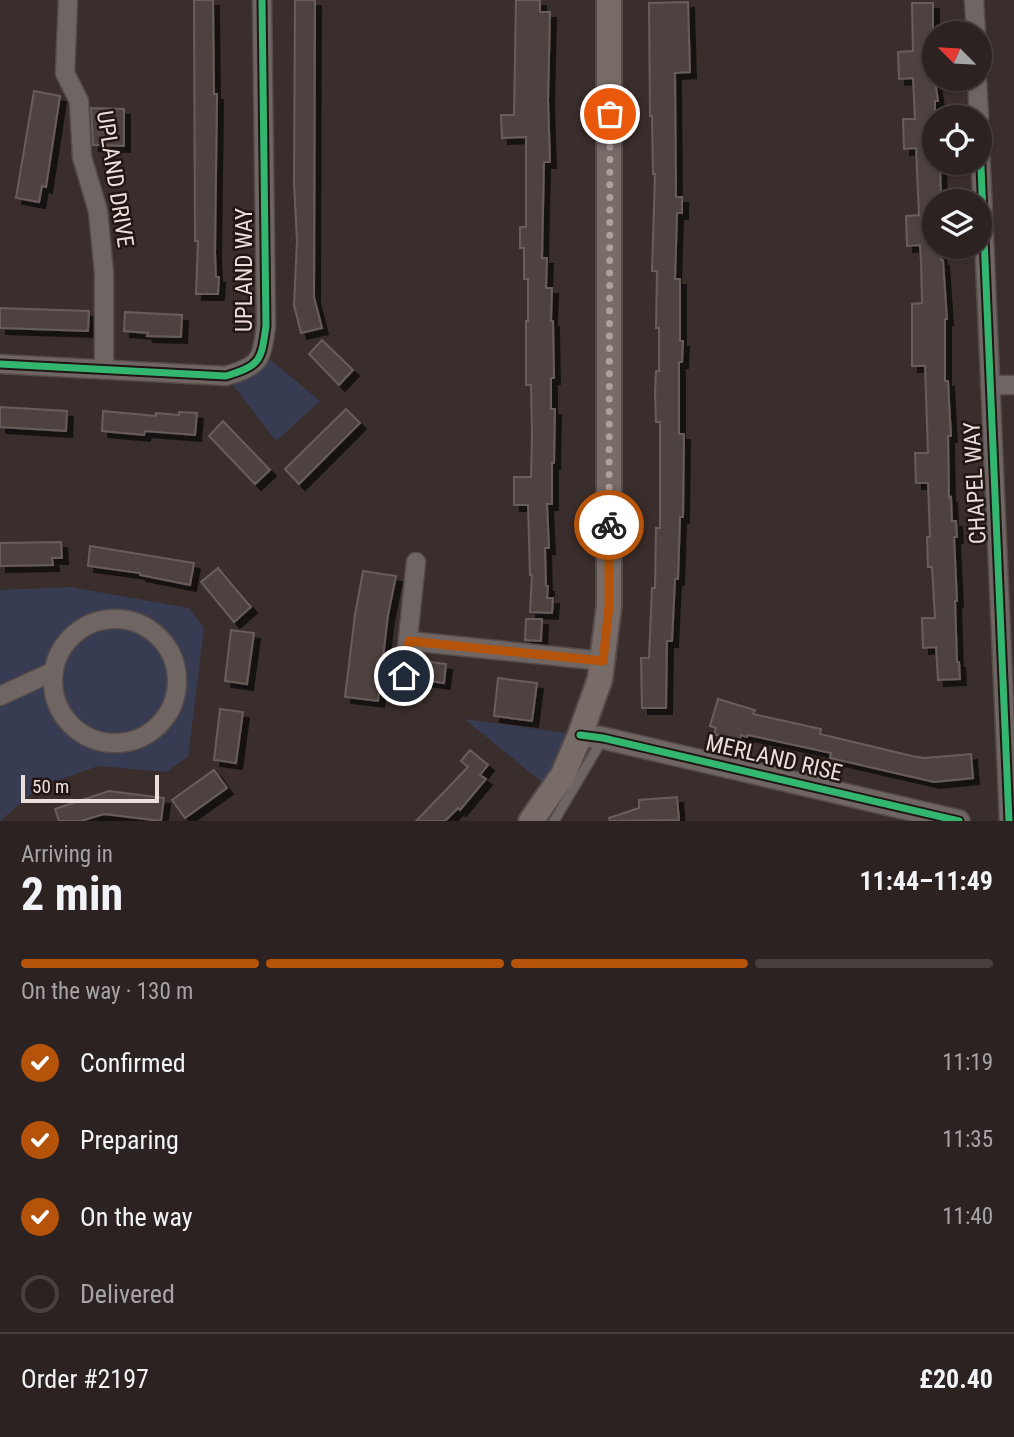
<!DOCTYPE html>
<meta charset="utf-8">
<style>
:root{--surface:#2c2221;--page:#382f2e;--text:#f1f3f6;--muted:#a6a4a5;--line:#483f3f;--accent:#b45309}
body{margin:0;font-family:"Roboto Condensed",sans-serif;background:var(--page);color:var(--text);height:100vh;display:flex;flex-direction:column;font-size:26px;white-space:nowrap}
*{box-sizing:border-box;margin:0}
p{font-size:23px;color:var(--muted)}
.icon{flex:none;width:38px;height:38px;fill:none;stroke:currentColor;stroke-width:2;stroke-linecap:round;stroke-linejoin:round}
.map{position:relative;height:821px;overflow:hidden}
.side{display:flex;flex-direction:column;background:var(--surface);flex:1}
.side>*{flex:none}
.needle{width:46px;rotate:294deg}
.fabs{position:absolute;left:922px;top:21px;display:grid;gap:14px}
.fabs a{display:grid;place-items:center;width:70px;height:70px;border-radius:50%;background:var(--surface);box-shadow:0 2px 5px #0004,0 0 0 2px var(--line);font-size:35px}
.scale{position:absolute;left:21px;bottom:18px;width:138px;box-sizing:border-box;padding-left:7px;border:4px solid #ecdeda;border-top:0;font-size:19px;line-height:24px;white-space:nowrap;color:#ecdeda;-webkit-text-stroke:5px #201614;paint-order:stroke}
.pin{position:absolute;display:grid;place-items:center;width:60px;height:60px;color:#fff;margin:-30px;border:4px solid #fff;border-radius:50%;box-shadow:0 2px 7px #0007}
.courier{position:absolute;display:grid;place-items:center;width:70px;height:70px;margin:-35px;border:5px solid #b45309;border-radius:50%;background:#fff;color:#222;box-shadow:0 2px 9px #0007}
.head em{font-style:normal;font-weight:700}
.head div{display:flex;flex-direction:column-reverse}
.head{display:flex;align-items:center;justify-content:space-between;height:119px;padding:0 21px}
h1{font-size:46px;font-weight:700;line-height:52px}
.bar{display:grid;grid-template-columns:repeat(4,1fr);gap:10px 7px;align-content:center;height:84px;padding:0 21px}
.bar i{height:9px;border-radius:5px;background:var(--line)}
.bar .selected{background:var(--accent)}
.bar p{grid-column:span 4}
.line{display:flex;align-items:center;gap:18px;padding:0 21px;border-top:2px solid var(--line)}
.line div{flex:1}
ol{padding:0 21px;list-style:none}
li{display:flex;align-items:center;gap:21px;height:77px}
li p{margin-inline-start:auto}
li .icon{padding:7px;border-radius:50%;background:var(--accent);color:#fff;stroke-width:4}
li:last-child{color:var(--muted)}
li i{width:38px;height:38px;border:4px solid var(--line);border-radius:50%}
.map>svg:first-child{display:block}
.green{fill:#373c52}
.building{fill:#4d4341;stroke:#685d5b;stroke-width:2;filter:url(#shadow)}
.lines{fill:none;stroke-linecap:round;stroke-linejoin:round}
.service-casing{stroke:#554b49;stroke-width:12}
.minor-casing{stroke:#554b49;stroke-width:21}
.tertiary-casing{stroke:#554b49;stroke-width:24}
.secondary-casing{stroke:#554b49;stroke-width:28}
.service{stroke:#6f6664;stroke-width:9}
.minor{stroke:#6f6664;stroke-width:18}
.tertiary{stroke:#6f6664;stroke-width:21}
.secondary{stroke:#786c69;stroke-width:24}
.cycleway-casing{stroke:#201614;stroke-width:11}
.cycleway{stroke:#33b770;stroke-width:7}
.done{stroke:#aea09d;stroke-width:7;stroke-dasharray:0 12.6}
.route{stroke:#b45309;stroke-width:9}
.labels{text-anchor:middle;dominant-baseline:central;stroke-width:5;stroke-linejoin:round;paint-order:stroke}
.street-label{font-size:23px;fill:#ecdeda;stroke:#201614}
</style>
<div class="map">
<svg width="1014" height="821" viewBox="0 0 1014 821">
<defs>
<filter id="shadow"><feDropShadow dx="6" dy="6" stdDeviation="0" flood-color="#0009"/></filter>
</defs>
<rect width="100%" height="100%" fill="#3a2e2c"/>
<path class="green" d="M 262,353 L 320,401 L 276,441 L 226,376 Z
M 70,587 L 189,608 L 204,628 L 188,757 L 166,772 L 98,766 L 39,787 L 0,821 L 0,590 Z
M 464,719 L 580,735 L 552,790 Z"/>
<path class="building" d="M 194,0 L 213,0 L 214,94 L 217,94 L 215,253 L 216,277 L 219,277 L 218,294 L 196,294 L 198,241 L 195,241 Z
M 295,0 L 315,0 L 314,297 L 322,328 L 301,333 L 294,305 L 297,241 L 294,183 Z
M 516,0 L 540,0 L 540,12 L 550,12 L 548,100 L 550,162 L 544,162 L 542,258 L 547,258 L 546,288 L 552,288 L 551,321 L 553,321 L 554,378 L 551,378 L 551,409 L 555,409 L 554,463 L 552,463 L 552,504 L 547,504 L 549,548 L 545,548 L 546,586 L 548,586 L 547,598 L 553,598 L 552,613 L 530,612 L 532,575 L 530,575 L 528,505 L 514,505 L 514,477 L 531,477 L 532,434 L 531,385 L 526,385 L 526,321 L 528,321 L 528,279 L 524,279 L 524,248 L 520,248 L 520,227 L 526,227 L 526,137 L 502,138 L 501,115 L 514,115 Z
M 688,2 L 690,72 L 675,73 L 676,197 L 682,197 L 682,213 L 677,213 L 675,279 L 680,279 L 680,341 L 683,341 L 682,362 L 679,362 L 679,434 L 684,434 L 683,517 L 680,517 L 678,579 L 675,579 L 672,641 L 667,641 L 666,708 L 642,708 L 641,658 L 649,658 L 652,588 L 655,588 L 656,528 L 660,528 L 660,422 L 656,422 L 655,392 L 656,371 L 659,371 L 659,328 L 656,328 L 657,271 L 652,271 L 655,174 L 653,174 L 652,116 L 650,116 L 649,3 Z
M 912,3 L 933,3 L 933,65 L 938,101 L 935,101 L 934,163 L 940,163 L 941,198 L 939,198 L 939,201 L 934,201 L 934,247 L 940,247 L 941,260 L 943,260 L 947,319 L 945,319 L 945,381 L 948,381 L 950,419 L 951,436 L 948,436 L 949,498 L 951,497 L 952,521 L 956,521 L 957,537 L 954,537 L 957,601 L 955,601 L 957,662 L 959,662 L 960,679 L 938,680 L 936,647 L 923,648 L 922,618 L 935,618 L 932,567 L 928,567 L 927,537 L 930,537 L 928,483 L 916,483 L 915,453 L 928,453 L 925,366 L 912,366 L 912,304 L 922,303 L 921,261 L 920,245 L 907,246 L 906,216 L 919,215 L 916,148 L 904,149 L 903,119 L 915,119 L 913,78 L 899,79 L 898,52 L 913,51 Z
M 34,91 L 60,96 L 46,187 L 42,186 L 39,202 L 16,198 Z
M 91,108 L 124,109 L 124,146 L 93,145 Z
M 0,308 L 89,311 L 88,331 L 0,328 Z
M 125,312 L 182,315 L 181,337 L 147,336 L 148,333 L 124,331 Z
M 322,340 L 353,370 L 339,385 L 309,354 Z
M 0,407 L 67,411 L 66,431 L 0,427 Z
M 346,409 L 360,423 L 299,484 L 285,469 Z
M 103,411 L 156,416 L 156,413 L 179,415 L 179,412 L 197,413 L 195,435 L 145,431 L 144,435 L 102,431 Z
M 223,421 L 270,470 L 255,484 L 209,436 Z
M 61,542 L 62,558 L 52,558 L 53,565 L 0,566 L 0,543 Z
M 90,546 L 194,563 L 190,585 L 140,575 L 140,573 L 88,566 Z
M 218,568 L 251,607 L 234,622 L 201,582 Z
M 363,571 L 396,576 L 388,615 L 378,701 L 345,697 L 355,615 Z
M 526,619 L 542,619 L 541,641 L 525,640 Z
M 231,630 L 254,633 L 247,684 L 225,681 Z
M 417,660 L 446,664 L 444,683 L 415,679 Z
M 498,678 L 537,683 L 532,721 L 494,716 Z
M 718,699 L 755,710 L 753,714 L 821,729 L 820,734 L 912,756 L 924,758 L 971,754 L 973,778 L 934,782 L 830,758 L 831,753 L 748,735 L 747,737 L 741,735 L 739,742 L 714,734 L 716,728 L 710,726 Z
M 220,709 L 243,712 L 236,763 L 214,760 Z
M 470,750 L 488,765 L 480,775 L 486,779 L 460,810 L 458,808 L 445,821 L 416,821 L 468,767 L 461,761 Z
M 214,770 L 227,788 L 185,818 L 172,800 Z
M 109,791 L 164,798 L 161,821 L 104,814 L 81,821 L 59,821 L 55,809 Z
M 677,797 L 679,820 L 610,821 L 609,818 L 639,808 L 639,800 Z"/>
<g class="lines">
<defs>
<path id="service" d="M 554,821 L 602,740"/>
<path id="minor" d="M 68,0 L 65,73 L 79,101 L 82,157 L 98,211 L 104,273 L 104,369
M 974,0 L 976,33
M 977,79 L 979,117
M 980,144 L 1009,821
M 0,364 L 226,376 C 261,365 261,361 266,326 L 262,0
M 990,385 L 1014,385
M53 681a62 62 0 1 1 124 0a62 62 0 1 1-124 0Z
M 409,641 L 603,661
M 404,676 L 416,562
M 0,696 L 52,672"/>
<path id="tertiary" d="M 580,735 L 603,738 L 959,821"/>
<path id="secondary" d="M 531,821 L 563,775 L 580,735 L 600,679 L 609,606 L 609,0"/>
</defs>
<use href="#service" class="service-casing"/>
<use href="#minor" class="minor-casing"/>
<use href="#tertiary" class="tertiary-casing"/>
<use href="#secondary" class="secondary-casing"/>
<use href="#service" class="service"/>
<use href="#minor" class="minor"/>
<use href="#tertiary" class="tertiary"/>
<use href="#secondary" class="secondary"/>
<defs>
<path id="cycleway" d="M 980,144 L 1009,821
M 0,364 L 226,376 C 261,365 261,361 266,326 L 262,0
M 580,735 L 603,738 L 959,821"/>
</defs>
<use href="#cycleway" class="cycleway-casing"/>
<use href="#cycleway" class="cycleway"/>
</g>
<g class="lines">
<path class="done" d="M 609,525 L 610,114"/>
<path class="route" d="M 404,676 L 409,641 L 603,661 L 609,606 L 609,525"/>
</g>
<g class="labels">
<g class="street-label">
<text transform="translate(115 179) rotate(81)">UPLAND DRIVE</text>
<text transform="translate(244 270) rotate(-90)">UPLAND WAY</text>
<text transform="translate(975 483) rotate(-93)">CHAPEL WAY</text>
<text transform="translate(774 758) rotate(13)">MERLAND RISE</text>
</g>
</g>
</svg>
<div class="fabs">
<a><svg class="needle" viewBox="-14 -14 28 28"><path d="M0-13l5 13h-10z" fill="#e53935"/><path d="M0 13l5-13h-10z" fill="#a6a4a5"/></svg></a>
<a><svg class="icon" aria-label="locate" viewBox="0 0 24 24"><circle cx="12" cy="12" r="6"/><path d="M12 2v4M12 18v4M2 12h4M18 12h4"/></svg></a>
<a><svg class="icon" aria-label="layers" viewBox="0 0 24 24"><path d="M12 4l9 5-9 5-9-5zM3 14l9 5 9-5"/></svg></a>
</div>
<div class="scale">50 m</div>
<div class="pin" style="left:610px;top:114px;background:#ea580c"><svg class="icon" aria-label="bag" viewBox="0 0 24 24"><path d="M5 8h14l-1 12H6zM9 8a3 3 0 0 1 6 0"/></svg></div>
<div class="pin" style="left:404px;top:676px;background:#1f2937"><svg class="icon" aria-label="home" viewBox="0 0 24 24"><path d="M3 11l9-7 9 7M6 9v11h12V9"/></svg></div>
<div class="courier" style="left:609px;top:525px"><svg class="icon" aria-label="bike" viewBox="0 0 24 24"><circle cx="6" cy="16" r="4"/><circle cx="18" cy="16" r="4"/><path d="M6 16l4-8h5l3 8M10 8l3 8H6M13 5h3"/></svg></div>
</div>
<section class="side">
<div class="head"><div><h1>2 min</h1><p>Arriving in</p></div><em>11:44–11:49</em></div>
<div class="bar"><i class="selected"></i><i class="selected"></i><i class="selected"></i><i></i><p>On the way · 130 m</p></div>
<ol>
<li><svg class="icon" aria-label="check" viewBox="0 0 24 24"><path d="M5 12l5 5 9-10"/></svg>Confirmed<p>11:19</p></li>
<li><svg class="icon" aria-label="check" viewBox="0 0 24 24"><path d="M5 12l5 5 9-10"/></svg>Preparing<p>11:35</p></li>
<li><svg class="icon" aria-label="check" viewBox="0 0 24 24"><path d="M5 12l5 5 9-10"/></svg>On the way<p>11:40</p></li>
<li><i></i>Delivered</li>
</ol>
<div class="line" style="height:91px"><div>Order #2197</div><b>£20.40</b></div>
</section>
